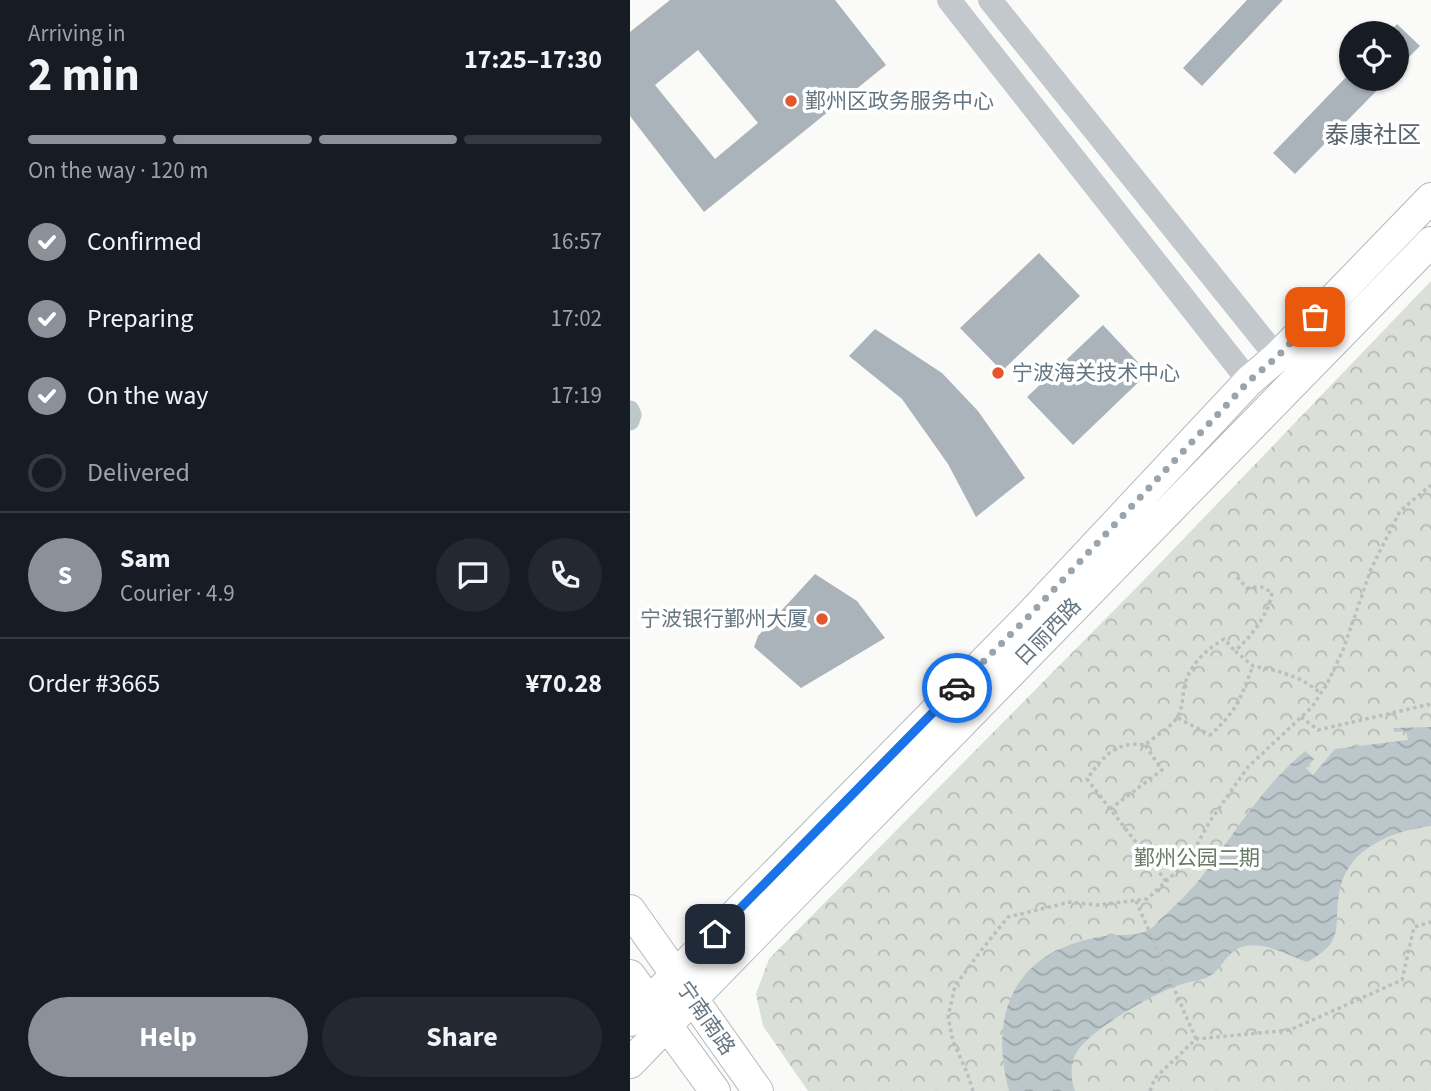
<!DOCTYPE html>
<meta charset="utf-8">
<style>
:root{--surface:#171b24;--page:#242831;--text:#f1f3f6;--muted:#9ea1a6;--line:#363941;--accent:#8c9099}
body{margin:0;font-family:"Source Sans 3","Noto Sans SC",sans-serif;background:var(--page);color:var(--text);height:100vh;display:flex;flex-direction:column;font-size:26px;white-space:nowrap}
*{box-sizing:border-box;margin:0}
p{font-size:23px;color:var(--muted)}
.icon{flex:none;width:38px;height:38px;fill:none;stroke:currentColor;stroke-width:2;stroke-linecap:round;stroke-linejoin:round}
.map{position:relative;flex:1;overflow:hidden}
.details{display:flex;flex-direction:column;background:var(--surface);width:630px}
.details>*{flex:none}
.buttons{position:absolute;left:709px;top:21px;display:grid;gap:14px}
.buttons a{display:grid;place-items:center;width:70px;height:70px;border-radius:50%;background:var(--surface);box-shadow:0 2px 5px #0004;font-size:35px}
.pin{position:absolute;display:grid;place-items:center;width:60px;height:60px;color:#fff;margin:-30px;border-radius:14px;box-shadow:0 4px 10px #0006}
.courier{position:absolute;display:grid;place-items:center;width:70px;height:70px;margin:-35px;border:5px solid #1a73e8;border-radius:50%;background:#fff;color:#222;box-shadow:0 2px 9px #0007}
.summary em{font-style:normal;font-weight:700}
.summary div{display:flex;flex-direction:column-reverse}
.summary{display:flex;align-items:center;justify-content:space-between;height:119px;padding:0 28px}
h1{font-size:46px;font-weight:700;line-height:52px}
.bar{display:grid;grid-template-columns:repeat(4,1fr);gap:10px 7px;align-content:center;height:84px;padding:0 28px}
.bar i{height:9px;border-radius:5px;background:var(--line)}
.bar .selected{background:var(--accent)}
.bar p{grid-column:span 4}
.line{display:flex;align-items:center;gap:18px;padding:0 28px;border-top:2px solid var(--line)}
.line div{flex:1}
.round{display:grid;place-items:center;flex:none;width:74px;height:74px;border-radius:37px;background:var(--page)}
ol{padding:0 28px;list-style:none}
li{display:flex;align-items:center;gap:21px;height:77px}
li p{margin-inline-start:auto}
li .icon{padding:7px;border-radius:50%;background:var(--accent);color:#fff;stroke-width:4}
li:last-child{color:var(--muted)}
li i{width:38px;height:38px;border:4px solid var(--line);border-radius:50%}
.action{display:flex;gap:14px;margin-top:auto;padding:14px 28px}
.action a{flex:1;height:80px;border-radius:42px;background:var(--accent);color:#fff;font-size:28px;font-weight:700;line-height:80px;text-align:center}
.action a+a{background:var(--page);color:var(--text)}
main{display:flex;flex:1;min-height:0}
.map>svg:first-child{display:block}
.park{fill:url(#park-crowns)}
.water{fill:url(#water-waves)}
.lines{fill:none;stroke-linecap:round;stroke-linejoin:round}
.canal{stroke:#bbc7cb;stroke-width:19}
.building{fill:#aab3b9;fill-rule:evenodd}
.major-casing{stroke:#b5babe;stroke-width:32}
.path{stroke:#bbbfc2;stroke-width:3.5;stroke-dasharray:3.5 3.5;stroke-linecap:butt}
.minor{stroke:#c3c8cc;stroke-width:24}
.major{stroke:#fff;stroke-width:30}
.done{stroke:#99a4ac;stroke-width:7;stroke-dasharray:0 12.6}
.route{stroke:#1a73e8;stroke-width:9}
.poi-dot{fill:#e4572e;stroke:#fff;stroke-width:2.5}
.labels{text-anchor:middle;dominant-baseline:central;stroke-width:7;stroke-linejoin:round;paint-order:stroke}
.poi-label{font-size:21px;fill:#657683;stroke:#fff;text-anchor:start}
.street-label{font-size:21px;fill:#657683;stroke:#fff}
.park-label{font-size:21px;fill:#687a64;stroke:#fff}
.quarter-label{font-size:24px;fill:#57646e;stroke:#fff}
</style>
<main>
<section class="details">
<div class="summary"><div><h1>2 min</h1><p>Arriving in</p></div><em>17:25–17:30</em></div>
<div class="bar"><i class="selected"></i><i class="selected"></i><i class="selected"></i><i></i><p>On the way · 120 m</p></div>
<ol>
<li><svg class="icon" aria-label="check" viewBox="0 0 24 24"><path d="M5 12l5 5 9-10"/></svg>Confirmed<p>16:57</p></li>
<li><svg class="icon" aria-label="check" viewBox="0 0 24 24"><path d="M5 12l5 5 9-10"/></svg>Preparing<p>17:02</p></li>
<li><svg class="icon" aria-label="check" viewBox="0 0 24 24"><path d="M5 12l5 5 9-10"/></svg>On the way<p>17:19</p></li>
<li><i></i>Delivered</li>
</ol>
<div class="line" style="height:126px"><b class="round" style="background:var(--accent);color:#fff">S</b><div><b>Sam</b><p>Courier · 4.9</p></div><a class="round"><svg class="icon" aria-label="chat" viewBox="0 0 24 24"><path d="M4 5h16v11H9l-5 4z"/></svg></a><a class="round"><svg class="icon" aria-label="phone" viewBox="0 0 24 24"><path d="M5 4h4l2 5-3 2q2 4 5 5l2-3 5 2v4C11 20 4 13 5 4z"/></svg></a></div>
<div class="line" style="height:91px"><div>Order #3665</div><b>¥70.28</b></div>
<div class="action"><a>Help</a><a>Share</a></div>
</section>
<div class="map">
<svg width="801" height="1091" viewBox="0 0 801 1091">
<defs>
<pattern id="park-crowns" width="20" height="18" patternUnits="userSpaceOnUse" patternTransform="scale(1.75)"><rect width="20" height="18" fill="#dadfd7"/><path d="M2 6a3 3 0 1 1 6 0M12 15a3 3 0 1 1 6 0" fill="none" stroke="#b4b9b4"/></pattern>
<pattern id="water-waves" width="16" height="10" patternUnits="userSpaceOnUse" patternTransform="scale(1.75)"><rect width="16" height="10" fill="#bbc7cb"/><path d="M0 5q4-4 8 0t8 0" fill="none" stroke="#9ca6aa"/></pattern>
</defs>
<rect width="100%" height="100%" fill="#fafaf8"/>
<path class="park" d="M 801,281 L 801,1091 L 178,1091 L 133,1026 L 126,994 L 139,959 L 513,581 Z"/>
<path class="water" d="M 801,727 L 801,826 C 763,831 719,847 710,889 C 702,926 718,940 677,962 C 658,955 630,939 609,948 C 595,954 592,970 578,977 C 570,981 561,981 552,984 C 526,992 463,1028 448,1050 C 440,1061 440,1079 445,1091 L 379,1091 C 358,1012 385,952 469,937 C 487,933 512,939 525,925 C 540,910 557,895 570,879 C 604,834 631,788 675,751 L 684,759 L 676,768 L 683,775 L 705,749 L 778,740 L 776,731 L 764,732 L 763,728 Z"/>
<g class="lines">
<path class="canal" d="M 0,410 L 2,415 L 0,421"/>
</g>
<path class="building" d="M 40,0 L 205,0 L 256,65 L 74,212 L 0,116 L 0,32 ZM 68,50 L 128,123 L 85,159 L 25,85 Z
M 617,0 L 653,0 L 572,86 L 553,68 Z
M 767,24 L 790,46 L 766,70 L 766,33 L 759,33 Z
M 721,72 L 721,79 L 758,79 L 665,174 L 643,153 Z
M 409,253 L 450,296 L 372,371 L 330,328 Z
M 473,325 L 518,373 L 443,445 L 397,397 Z
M 245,329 L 312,373 L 348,411 L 395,478 L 346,517 L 318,464 L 272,399 L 219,356 Z
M 185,574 L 227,601 L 255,638 L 171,688 L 124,647 L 128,636 Z"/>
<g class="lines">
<defs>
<path id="major" d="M 0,910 L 128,1091
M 0,975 L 85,1091
M 0,1021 L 399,616 L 619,381 L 647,357 L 801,198
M 0,1063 L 801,242"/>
</defs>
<use href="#major" class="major-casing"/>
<path class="path" d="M 607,577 L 617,588 L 631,587 L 642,592 C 639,614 621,637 605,651 L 623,666 L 648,671 L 672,680 L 691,693
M 671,717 L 688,730 L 801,704
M 548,718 L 580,735 C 607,711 610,699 623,666
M 480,809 L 532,770 L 515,745
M 536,881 L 457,779 C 474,756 485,741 515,745 C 525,736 542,727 548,716 C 554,705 552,694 555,684 C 561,663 577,649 594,639 L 605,651
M 506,901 L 566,1039
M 343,1091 L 338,1075 L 323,1041 L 318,1017 L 325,986 L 350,952 L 378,917 L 440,902 L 468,905 L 517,899 L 558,861 L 580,821 L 618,767 L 682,707 L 698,682 L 713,650 L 741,569 L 770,511 L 801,485
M 520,1091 L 525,1078 L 566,1039 L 660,1030 L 772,980 L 784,927 L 801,922"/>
<path class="minor" d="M 319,0 L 619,381
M 360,0 L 647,357"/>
<use href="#major" class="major"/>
</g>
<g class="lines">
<path class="done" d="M 327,688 L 399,616 L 619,381 L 647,357 L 685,317"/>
<path class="route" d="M 85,934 L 327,688"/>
</g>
<g class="poi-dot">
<circle cx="161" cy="101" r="7"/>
<circle cx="368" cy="373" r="7"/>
<circle cx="192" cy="619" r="7"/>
</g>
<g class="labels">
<g class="poi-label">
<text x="175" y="101">鄞州区政务服务中心</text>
<text x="382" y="373">宁波海关技术中心</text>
<text x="178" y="619" text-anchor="end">宁波银行鄞州大厦</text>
</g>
<g class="street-label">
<text transform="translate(418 632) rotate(-46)">日丽西路</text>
<text transform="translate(76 1018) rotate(55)">宁南南路</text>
</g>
<g class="park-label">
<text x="567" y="858">鄞州公园二期</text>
</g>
<g class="quarter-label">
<text x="743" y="135">泰康社区</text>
</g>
</g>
</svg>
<div class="buttons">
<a><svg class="icon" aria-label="locate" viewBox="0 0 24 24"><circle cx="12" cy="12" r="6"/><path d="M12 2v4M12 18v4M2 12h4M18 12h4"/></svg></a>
</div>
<div class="pin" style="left:685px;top:317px;background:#ea580c"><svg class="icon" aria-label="bag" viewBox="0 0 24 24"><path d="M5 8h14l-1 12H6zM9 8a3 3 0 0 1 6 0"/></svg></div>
<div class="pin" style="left:85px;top:934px;background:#1f2937"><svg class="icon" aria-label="home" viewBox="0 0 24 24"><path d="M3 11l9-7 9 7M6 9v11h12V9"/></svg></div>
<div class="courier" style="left:327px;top:688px"><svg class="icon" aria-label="car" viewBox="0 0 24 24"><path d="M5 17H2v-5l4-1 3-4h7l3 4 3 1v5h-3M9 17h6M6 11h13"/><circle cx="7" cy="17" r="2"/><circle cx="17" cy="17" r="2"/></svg></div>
</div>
</main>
